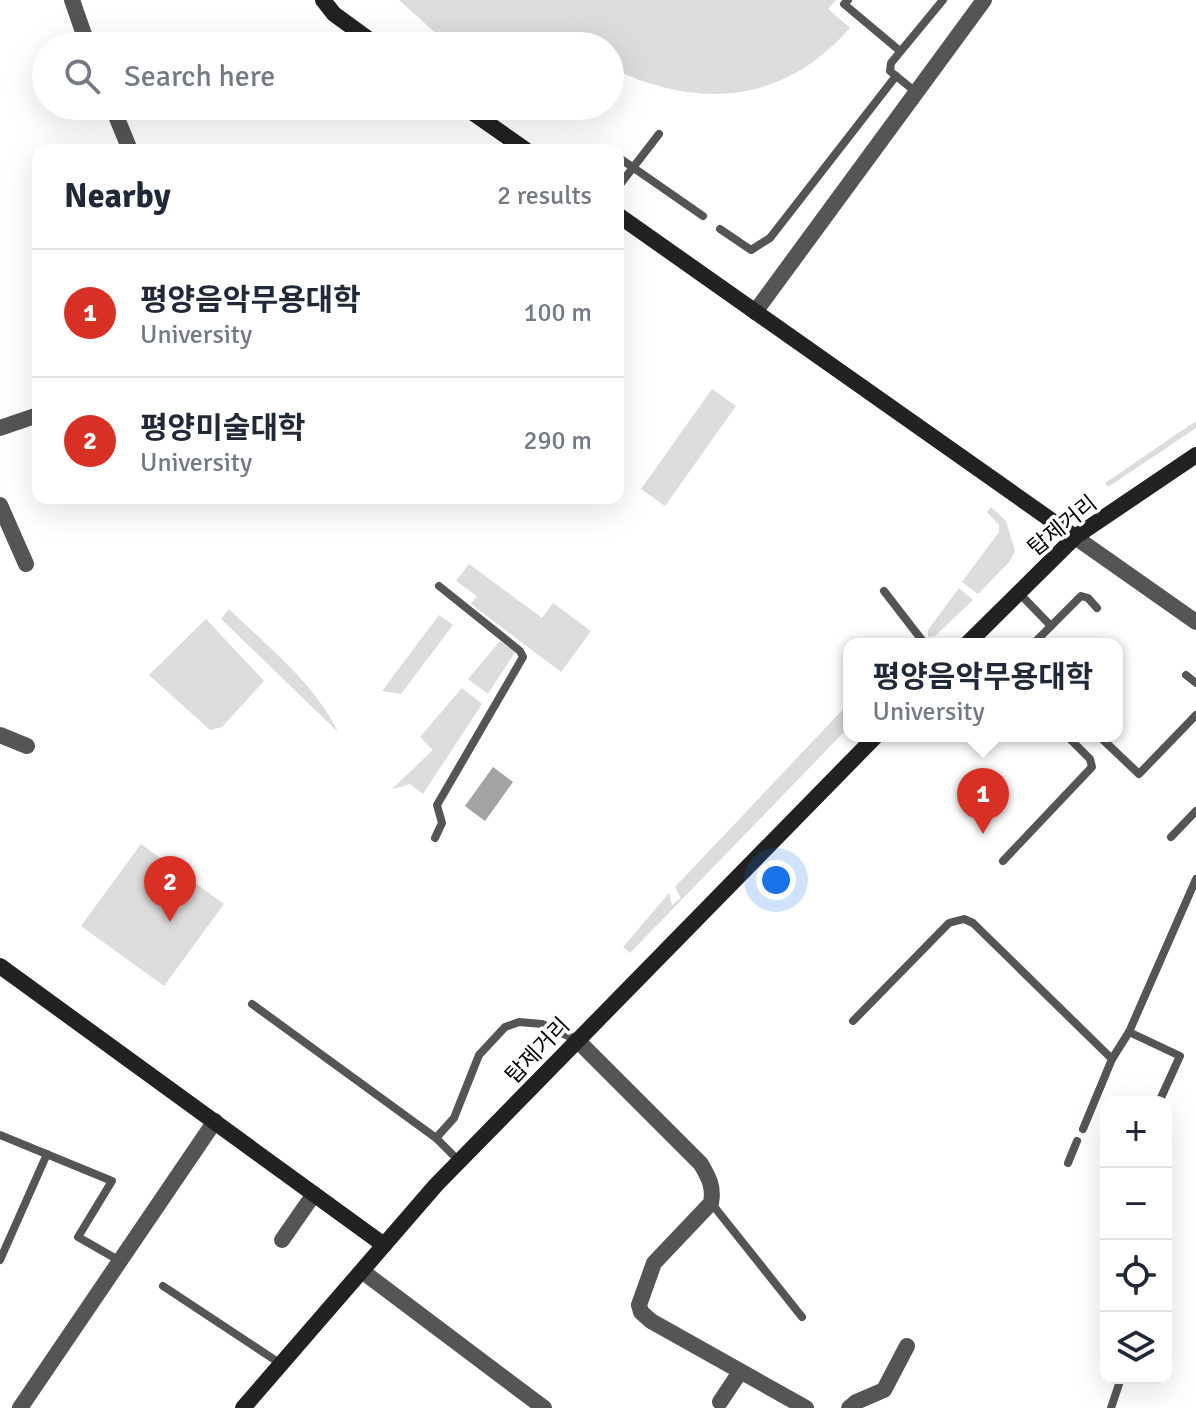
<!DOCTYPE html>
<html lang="en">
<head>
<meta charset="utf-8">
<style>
	:root { --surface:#fff; --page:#f6f6f7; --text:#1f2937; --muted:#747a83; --line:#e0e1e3; --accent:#d93025 }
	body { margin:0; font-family:Signika,"Noto Sans KR",sans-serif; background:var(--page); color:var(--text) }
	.controls { position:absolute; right:24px; bottom:24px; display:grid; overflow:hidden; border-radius:16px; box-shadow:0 8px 32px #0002 }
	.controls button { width:72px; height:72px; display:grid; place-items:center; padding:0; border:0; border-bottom:2px solid var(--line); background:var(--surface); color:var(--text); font:40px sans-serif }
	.you { position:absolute; left:776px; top:880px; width:28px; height:28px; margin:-20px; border:6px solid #fff; border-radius:50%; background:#1a73e8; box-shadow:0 0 0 12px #1a73e833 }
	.badge { display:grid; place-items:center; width:52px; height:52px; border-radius:50%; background:var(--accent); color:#fff; font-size:26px; font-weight:700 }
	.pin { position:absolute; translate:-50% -66px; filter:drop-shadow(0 2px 4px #0008) }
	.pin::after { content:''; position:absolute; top:42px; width:28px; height:24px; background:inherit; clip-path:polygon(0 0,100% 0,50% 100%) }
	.popup { position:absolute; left:843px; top:638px; width:280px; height:104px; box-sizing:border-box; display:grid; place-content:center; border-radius:16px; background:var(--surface); filter:drop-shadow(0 2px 6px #0005); font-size:26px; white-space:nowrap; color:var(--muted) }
	.popup b { font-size:30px; color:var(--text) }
	.popup::after { content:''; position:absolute; left:50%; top:100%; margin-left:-16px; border:16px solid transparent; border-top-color:var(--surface) }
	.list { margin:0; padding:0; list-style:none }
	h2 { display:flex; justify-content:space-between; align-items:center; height:104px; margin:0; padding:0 32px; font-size:34px }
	h2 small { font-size:26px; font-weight:400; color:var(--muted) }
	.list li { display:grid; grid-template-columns:52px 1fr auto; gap:24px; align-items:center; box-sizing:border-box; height:128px; padding:0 32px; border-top:2px solid var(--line) }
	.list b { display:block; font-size:30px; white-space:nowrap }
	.list p { margin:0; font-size:26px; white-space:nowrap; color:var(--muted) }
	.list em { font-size:26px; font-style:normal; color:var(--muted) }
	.icon { flex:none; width:44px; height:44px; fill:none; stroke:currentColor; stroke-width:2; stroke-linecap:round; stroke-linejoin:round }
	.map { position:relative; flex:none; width:1196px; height:1408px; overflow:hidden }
	.search { position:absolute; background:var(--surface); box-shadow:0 8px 32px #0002; left:32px; top:32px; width:592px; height:88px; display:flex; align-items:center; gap:20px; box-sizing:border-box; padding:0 28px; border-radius:44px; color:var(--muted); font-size:30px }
	.panel { position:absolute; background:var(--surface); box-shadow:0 8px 32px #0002; left:32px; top:144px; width:592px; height:360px; border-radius:16px }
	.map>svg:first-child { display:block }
	.green { fill:#dcdcdc }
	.water { fill:#a3a3a3 }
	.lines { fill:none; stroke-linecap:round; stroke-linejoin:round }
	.lane { stroke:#555; stroke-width:8 }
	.street { stroke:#555; stroke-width:16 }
	.secondary { stroke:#222; stroke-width:16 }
	.labels { text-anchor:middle; stroke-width:7; stroke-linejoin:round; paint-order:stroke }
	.street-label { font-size:22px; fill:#000; stroke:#fff }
</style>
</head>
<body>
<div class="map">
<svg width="1196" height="1408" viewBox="0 0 1196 1408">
	<rect width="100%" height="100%" fill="#fff"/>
	<g class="green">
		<path d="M 399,0 L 836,0 L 828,9 L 850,28 C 783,104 699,110 611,68 L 610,46 L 450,46 Z"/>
		<path d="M 712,389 L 736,406 L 665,506 L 641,489 Z"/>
		<path d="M 1196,421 L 1196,428 L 1108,487 L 1105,483 Z"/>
		<path d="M 991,507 L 1006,521 L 1015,551 L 1010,561 L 978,594 L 962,582 L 999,532 L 999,525 L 987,512 Z"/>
		<path d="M 469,564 L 542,618 L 553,603 L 591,631 L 561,672 L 471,604 L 477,596 L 456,581 Z"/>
		<path d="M 959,588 L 973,600 L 935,636 L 928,637 L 928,630 Z"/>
		<path d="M 229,609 C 268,647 314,683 338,732 L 221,619 Z"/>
		<path d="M 439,615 L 453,625 L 401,694 L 382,691 Z"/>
		<path d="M 206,619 L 264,681 L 222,727 L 210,730 L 149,675 Z"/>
		<path d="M 500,641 L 515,652 L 488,694 L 468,679 Z"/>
		<path d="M 462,688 L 482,704 L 423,794 L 410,784 L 392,789 L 433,750 L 420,737 Z"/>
		<path d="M 849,703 L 849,727 L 630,953 L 623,947 L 669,893 L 672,905 L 681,898 L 675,887 Z"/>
		<path d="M 141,844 L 224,904 L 164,986 L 81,926 Z"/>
	</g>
	<path class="water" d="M 493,767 L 513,782 L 485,821 L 465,806 Z"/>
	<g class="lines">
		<g class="lane">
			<path d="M 848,0 L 844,4 L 900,51"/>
			<path d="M 917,93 L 890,71 L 891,63 L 943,0"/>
			<path d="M 618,157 L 703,216"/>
			<path d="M 618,187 L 659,134"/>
			<path d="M 720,229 L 751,250 L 770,238 L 896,76"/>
			<path d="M 884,591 L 925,644"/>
			<path d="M 1019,593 L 1051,626"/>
			<path d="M 1033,644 L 1081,596 L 1088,598 L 1097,608"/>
			<path d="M 1186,675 L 1196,683"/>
			<path d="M 1099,736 L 1139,774 L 1196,715"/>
			<path d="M 1171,837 L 1196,811"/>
			<path d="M 435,838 L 442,823 L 437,805 L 523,657 L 520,651 L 439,586"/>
			<path d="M 1003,861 L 1092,767 L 1090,759 L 1067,736"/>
			<path d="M 252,1004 L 436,1138 L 459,1161"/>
			<path d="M 853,1021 L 949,923 L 964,919 L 973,923 L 1112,1059"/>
			<path d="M 1129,1032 L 1180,1056 L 1159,1102"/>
			<path d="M 1083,1129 L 1112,1059 L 1129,1032 L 1196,879"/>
			<path d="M 0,1135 L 112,1181 L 78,1237 L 120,1261"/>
			<path d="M 436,1138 L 454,1118 L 479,1055 L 505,1027 L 519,1022 L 542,1024 L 577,1040"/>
			<path d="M 1068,1163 L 1077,1141"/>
			<path d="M 712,1204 L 802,1317"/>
			<path d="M 0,1260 L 47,1154"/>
			<path d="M 163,1286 L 281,1364"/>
			<path d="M 1111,1408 L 1121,1378"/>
		</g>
		<g class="street">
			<path d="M 72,0 L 88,46"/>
			<path d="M 112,106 L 130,150"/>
			<path d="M 755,312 L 984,0"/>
			<path d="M 0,428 L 38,415"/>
			<path d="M 0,505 L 26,564"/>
			<path d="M 1075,537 L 1196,622"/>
			<path d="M 0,735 L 27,746"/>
			<path d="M 577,1040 L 701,1164 C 709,1178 714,1187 711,1203 L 654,1263 L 639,1305 L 641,1312 L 651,1321 L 806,1408"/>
			<path d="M 282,1240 L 314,1194"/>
			<path d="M 362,1271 L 544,1408"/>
			<path d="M 720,1402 L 740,1372"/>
			<path d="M 20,1408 L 215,1121"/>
			<path d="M 849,1408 L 856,1402 L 884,1390 L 907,1346"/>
		</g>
		<g class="secondary">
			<path d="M 323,0 L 334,14 L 378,46"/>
			<path d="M 463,106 L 526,150"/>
			<path d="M 618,215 L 1075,537"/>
			<path d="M 967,644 L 1075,537 L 1196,455"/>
			<path d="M 0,966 L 384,1245"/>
			<path d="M 243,1408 L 436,1185 L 876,736"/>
		</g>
	</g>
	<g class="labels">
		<g class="street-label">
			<text transform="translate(1062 525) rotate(-39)" y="8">탑제거리</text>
			<text transform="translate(537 1050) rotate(-46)" y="8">탑제거리</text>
		</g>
	</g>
</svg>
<div class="controls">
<button>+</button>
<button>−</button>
<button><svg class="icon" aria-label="locate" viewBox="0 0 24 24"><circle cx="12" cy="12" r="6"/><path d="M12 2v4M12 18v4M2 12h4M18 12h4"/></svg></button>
<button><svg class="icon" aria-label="layers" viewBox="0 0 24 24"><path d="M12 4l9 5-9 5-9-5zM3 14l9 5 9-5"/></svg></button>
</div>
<div class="you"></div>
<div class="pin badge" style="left:983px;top:834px">1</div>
<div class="popup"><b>평양음악무용대학</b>University</div>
<div class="pin badge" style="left:170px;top:922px">2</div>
<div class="search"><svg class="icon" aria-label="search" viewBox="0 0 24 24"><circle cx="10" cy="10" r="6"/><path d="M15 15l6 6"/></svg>Search here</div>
<section class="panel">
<h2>Nearby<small>2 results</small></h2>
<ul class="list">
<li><span class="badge">1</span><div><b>평양음악무용대학</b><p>University</p></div><em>100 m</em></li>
<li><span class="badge">2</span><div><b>평양미술대학</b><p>University</p></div><em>290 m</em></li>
</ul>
</section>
</div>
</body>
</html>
